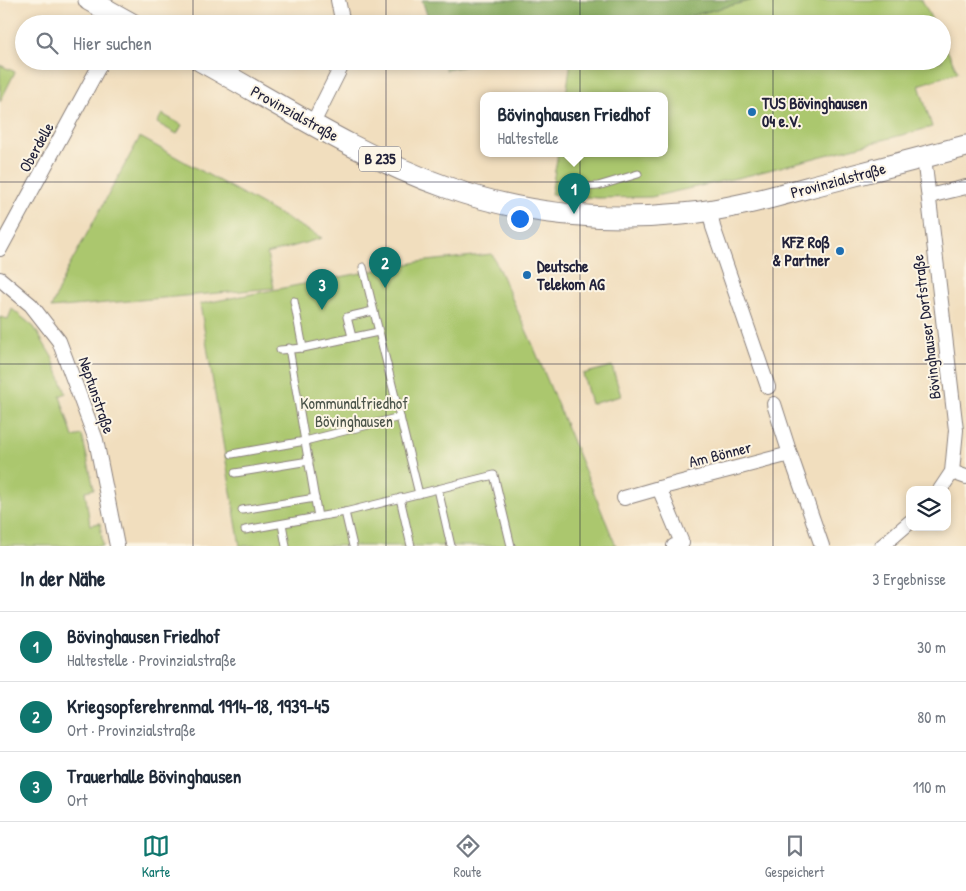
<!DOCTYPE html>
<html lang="de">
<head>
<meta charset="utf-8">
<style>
	:root { --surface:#fff; --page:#f6f6f7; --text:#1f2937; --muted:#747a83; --line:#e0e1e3; --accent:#0f766e }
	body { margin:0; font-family:"Patrick Hand",sans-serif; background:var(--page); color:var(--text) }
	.controls { position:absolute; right:15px; bottom:15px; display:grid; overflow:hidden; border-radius:10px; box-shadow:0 2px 8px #0003 }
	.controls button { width:45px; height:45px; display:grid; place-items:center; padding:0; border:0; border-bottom:1px solid var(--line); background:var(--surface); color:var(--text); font:25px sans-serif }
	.you { position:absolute; left:519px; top:218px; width:18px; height:18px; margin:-12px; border:4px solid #fff; border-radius:50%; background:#1a73e8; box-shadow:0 0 0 8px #1a73e833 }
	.badge { display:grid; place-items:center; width:32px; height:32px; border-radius:50%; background:var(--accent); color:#fff; font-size:16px; font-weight:700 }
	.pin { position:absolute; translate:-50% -41px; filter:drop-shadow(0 1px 2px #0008) }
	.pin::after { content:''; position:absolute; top:26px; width:18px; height:15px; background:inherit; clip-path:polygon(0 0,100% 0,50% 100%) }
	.popup { position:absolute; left:480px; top:92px; width:188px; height:65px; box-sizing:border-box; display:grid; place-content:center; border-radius:10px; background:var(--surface); filter:drop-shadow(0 1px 4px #0005); font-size:16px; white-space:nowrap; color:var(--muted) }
	.popup b { font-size:19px; color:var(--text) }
	.popup::after { content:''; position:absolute; left:50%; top:100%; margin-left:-10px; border:10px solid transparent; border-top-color:var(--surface) }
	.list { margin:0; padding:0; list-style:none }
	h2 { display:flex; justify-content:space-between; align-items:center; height:65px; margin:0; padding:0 20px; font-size:21px }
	h2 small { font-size:16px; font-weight:400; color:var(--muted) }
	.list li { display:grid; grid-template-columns:32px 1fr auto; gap:15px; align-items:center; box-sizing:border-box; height:70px; padding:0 20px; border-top:1px solid var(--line) }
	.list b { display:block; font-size:19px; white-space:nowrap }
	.list p { margin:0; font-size:16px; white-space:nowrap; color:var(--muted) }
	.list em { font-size:16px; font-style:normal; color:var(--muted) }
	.icon { flex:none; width:28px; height:28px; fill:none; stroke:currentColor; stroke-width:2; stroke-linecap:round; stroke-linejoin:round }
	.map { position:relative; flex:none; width:966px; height:546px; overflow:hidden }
	.search { position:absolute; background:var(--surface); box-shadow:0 2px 8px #0003; left:15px; right:15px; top:15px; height:55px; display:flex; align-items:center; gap:12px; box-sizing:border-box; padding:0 18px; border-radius:28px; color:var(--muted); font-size:19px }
	.sheet { height:275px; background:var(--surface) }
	nav { display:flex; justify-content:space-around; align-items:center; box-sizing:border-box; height:70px; border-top:1px solid var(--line); background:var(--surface); font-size:14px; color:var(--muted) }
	nav a { display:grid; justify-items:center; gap:2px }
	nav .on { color:var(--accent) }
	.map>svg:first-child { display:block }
	.green { fill:#abc76e; stroke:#667454 }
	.forest { fill:#88ac61; stroke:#55674e }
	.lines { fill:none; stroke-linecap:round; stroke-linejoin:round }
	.service-casing { stroke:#8a807c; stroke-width:9 }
	.minor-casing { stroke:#8a807c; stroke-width:16 }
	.primary-casing { stroke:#8a807c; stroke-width:23 }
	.service { stroke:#fff; stroke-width:7 }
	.minor { stroke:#fff; stroke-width:14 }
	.primary { stroke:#fff; stroke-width:21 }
	.grid { fill:none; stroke:#22223b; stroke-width:1; stroke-opacity:0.55 }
	.poi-dot { fill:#1f6fb2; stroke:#fcf5e5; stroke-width:2 }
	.labels { text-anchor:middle; stroke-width:4; stroke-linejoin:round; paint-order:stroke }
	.shield { fill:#fcf5e5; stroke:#63616e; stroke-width:1 }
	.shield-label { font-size:15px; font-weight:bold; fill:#22223b }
	.poi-label { font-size:16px; font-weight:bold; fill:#22223b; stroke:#fcf5e5; text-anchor:start }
	.street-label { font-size:16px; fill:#22223b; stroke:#fcf5e5 }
	.park-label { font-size:16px; fill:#4b544a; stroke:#fcf5e5 }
</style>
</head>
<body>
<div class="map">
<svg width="966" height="546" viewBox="0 0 966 546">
	<rect width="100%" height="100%" fill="#fcf5e5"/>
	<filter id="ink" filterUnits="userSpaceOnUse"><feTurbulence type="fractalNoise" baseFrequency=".02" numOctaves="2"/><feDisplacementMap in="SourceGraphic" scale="10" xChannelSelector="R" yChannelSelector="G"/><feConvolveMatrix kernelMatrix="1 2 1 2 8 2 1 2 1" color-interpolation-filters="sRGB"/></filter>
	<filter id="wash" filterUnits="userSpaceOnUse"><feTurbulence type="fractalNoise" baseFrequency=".0096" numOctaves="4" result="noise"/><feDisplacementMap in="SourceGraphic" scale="20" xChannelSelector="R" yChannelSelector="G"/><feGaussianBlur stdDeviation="1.12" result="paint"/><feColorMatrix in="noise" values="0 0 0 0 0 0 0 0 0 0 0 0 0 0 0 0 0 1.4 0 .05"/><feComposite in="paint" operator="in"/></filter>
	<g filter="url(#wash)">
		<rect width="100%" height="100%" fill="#f1debe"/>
		<g class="green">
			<path d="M 753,0 L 922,0 L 934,24 L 658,24 Z"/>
			<path d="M 942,40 L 958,72 L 919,85 L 932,127 L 750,175 L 651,197 L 598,198 L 551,194 L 558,153 L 664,153 L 664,95 L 566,95 L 571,61 L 942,61 Z"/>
			<path d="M 0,65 L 15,72 L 0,102 Z"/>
			<path d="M 162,114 L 182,125 L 177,134 L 157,123 Z"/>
			<path d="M 140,137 L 322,238 L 267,254 L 274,288 L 51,308 L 66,272 Z"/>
			<path d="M 492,254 L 532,343 L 616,546 L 240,546 L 200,304 L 418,262 Z"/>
			<path d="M 12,309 L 34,327 L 52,357 L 66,393 L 60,396 L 73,437 L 82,435 L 94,489 L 85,491 L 90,525 L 100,523 L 103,546 L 0,546 L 0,317 L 8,319 Z"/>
			<path d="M 612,366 L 621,396 L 591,404 L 583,374 Z"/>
		</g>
		<g class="forest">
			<path d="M 422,0 L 753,0 L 658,24 L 430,24 Z"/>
			<path d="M 443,61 L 490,61 L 446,70 Z"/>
		</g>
	</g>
	<g filter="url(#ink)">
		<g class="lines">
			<g class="service-casing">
				<g id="service">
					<path d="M 579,212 L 582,187 L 598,186 L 638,174"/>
					<path d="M 363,267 L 419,494"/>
					<path d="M 294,301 L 303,348"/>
					<path d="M 352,337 L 347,317 L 373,311"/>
					<path d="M 289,348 L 318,517"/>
					<path d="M 280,350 L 303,348 L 378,332"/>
					<path d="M 232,454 L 305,441 L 400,417"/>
					<path d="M 235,473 L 309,461"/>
					<path d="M 438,489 L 451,546"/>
					<path d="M 400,498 L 411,546"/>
					<path d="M 242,510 L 315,498"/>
					<path d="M 345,512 L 353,546"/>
					<path d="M 282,524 L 286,546"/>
					<path d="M 245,530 L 345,512 L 494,475 L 511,546"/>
				</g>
			</g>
			<g class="minor-casing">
				<g id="minor">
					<path d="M 338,0 L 343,24"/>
					<path d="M 313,123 L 344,61"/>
					<path d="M 924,157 L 956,430 L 952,472 L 940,490"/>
					<path d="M 929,196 L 966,187"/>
					<path d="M 710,210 L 713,227 L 768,387"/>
					<path d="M 0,249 L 102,61"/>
					<path d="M 0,279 L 31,305 L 59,341 L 96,440 L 117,546"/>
					<path d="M 774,404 L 790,454"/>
					<path d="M 952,472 L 966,477"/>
					<path d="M 624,498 L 659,488"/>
					<path d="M 674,546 L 682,543 L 659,488 L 790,454 L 822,546"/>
					<path d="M 882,546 L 910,522"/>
				</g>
			</g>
			<g class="primary-casing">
				<g id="primary">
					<path d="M 89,0 L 132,24"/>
					<path d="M 201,61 C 281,105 360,157 446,187 C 521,214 603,222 682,214 C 728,210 773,197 817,185 C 867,172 916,159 966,146"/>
				</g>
			</g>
			<use href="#service" class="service"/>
			<use href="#minor" class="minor"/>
			<use href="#primary" class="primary"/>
		</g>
	</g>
	<path class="grid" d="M 193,0 L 193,24M 386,0 L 386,24M 580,0 L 580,24M 773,0 L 773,24M 193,61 L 193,546M 386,61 L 386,546M 580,61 L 580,546M 773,61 L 773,546M 0,182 L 966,182M 0,364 L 966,364"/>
	<g class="poi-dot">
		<circle cx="752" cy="112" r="5"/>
		<circle cx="840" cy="251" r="5"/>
		<circle cx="527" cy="275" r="5"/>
	</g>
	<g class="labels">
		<rect class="shield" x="359" y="146.5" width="42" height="25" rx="4"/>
		<g class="shield-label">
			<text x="380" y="164">B 235</text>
		</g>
		<g class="poi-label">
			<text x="762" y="109">TUS Bövinghausen<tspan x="762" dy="18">04 e.V.</tspan></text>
			<text x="830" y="248" text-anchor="end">KFZ Roß<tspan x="830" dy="18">&amp; Partner</tspan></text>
			<text x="537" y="272">Deutsche<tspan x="537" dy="18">Telekom AG</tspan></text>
		</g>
		<g class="street-label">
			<text transform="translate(295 113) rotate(29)" y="6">Provinzialstraße</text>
			<text transform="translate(36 147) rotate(-61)" y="6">Oberdelle</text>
			<text transform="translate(838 180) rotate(-15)" y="6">Provinzialstraße</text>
			<text transform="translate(926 327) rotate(-97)" y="6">Bövinghauser Dorfstraße</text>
			<text transform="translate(97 395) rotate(71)" y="6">Neptunstraße</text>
			<text transform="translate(720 454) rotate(-14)" y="6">Am Bönner</text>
		</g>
		<g class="park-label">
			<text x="354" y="409">Kommunalfriedhof<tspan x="354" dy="18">Bövinghausen</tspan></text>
		</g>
	</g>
</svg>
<div class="controls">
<button><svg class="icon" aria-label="layers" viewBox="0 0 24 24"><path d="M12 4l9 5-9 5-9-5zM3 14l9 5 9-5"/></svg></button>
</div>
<div class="you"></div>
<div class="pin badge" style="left:574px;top:214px">1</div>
<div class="popup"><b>Bövinghausen Friedhof</b>Haltestelle</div>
<div class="pin badge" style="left:385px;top:288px">2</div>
<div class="pin badge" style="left:322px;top:310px">3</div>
<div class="search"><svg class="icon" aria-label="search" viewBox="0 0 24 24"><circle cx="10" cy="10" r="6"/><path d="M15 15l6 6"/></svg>Hier suchen</div>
</div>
<section class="sheet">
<h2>In der Nähe<small>3 Ergebnisse</small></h2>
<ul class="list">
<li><span class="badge">1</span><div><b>Bövinghausen Friedhof</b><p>Haltestelle · Provinzialstraße</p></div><em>30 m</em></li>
<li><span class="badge">2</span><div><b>Kriegsopferehrenmal 1914-18, 1939-45</b><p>Ort · Provinzialstraße</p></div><em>80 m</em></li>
<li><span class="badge">3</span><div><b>Trauerhalle Bövinghausen</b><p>Ort</p></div><em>110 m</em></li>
</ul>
</section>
<nav>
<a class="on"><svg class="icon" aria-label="map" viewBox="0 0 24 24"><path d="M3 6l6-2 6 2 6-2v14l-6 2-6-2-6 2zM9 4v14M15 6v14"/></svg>Karte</a>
<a><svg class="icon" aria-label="directions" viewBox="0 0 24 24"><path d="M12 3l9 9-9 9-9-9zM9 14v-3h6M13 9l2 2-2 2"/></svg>Route</a>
<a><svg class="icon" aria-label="saved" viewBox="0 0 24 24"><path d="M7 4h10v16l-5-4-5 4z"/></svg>Gespeichert</a>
</nav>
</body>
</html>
